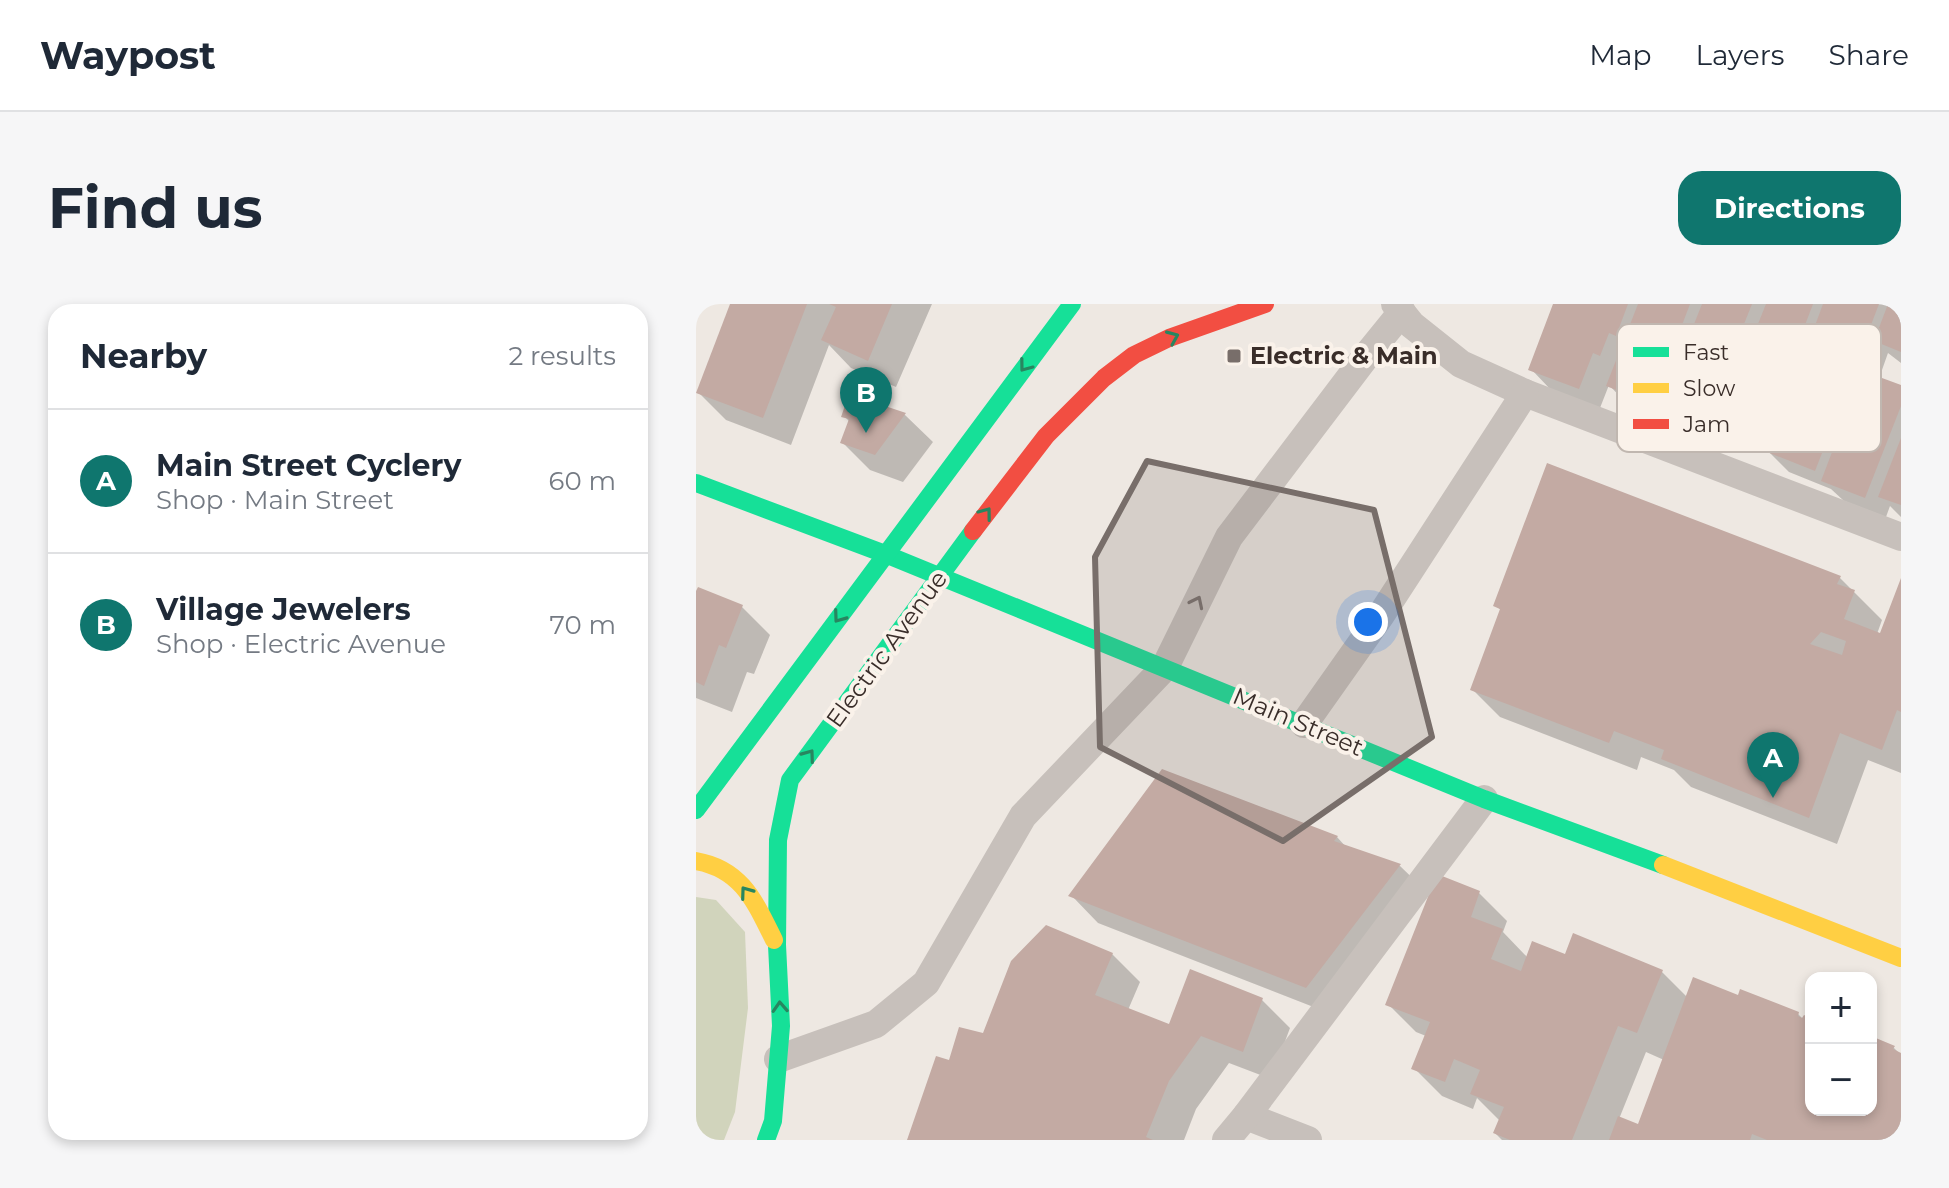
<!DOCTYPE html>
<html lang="en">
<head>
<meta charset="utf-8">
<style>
	:root { --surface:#fff; --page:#f6f6f7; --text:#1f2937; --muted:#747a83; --line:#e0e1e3; --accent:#0f766e }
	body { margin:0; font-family:Montserrat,sans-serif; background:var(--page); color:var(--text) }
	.controls { position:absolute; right:24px; bottom:24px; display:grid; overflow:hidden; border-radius:16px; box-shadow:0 4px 12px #0003 }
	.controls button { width:72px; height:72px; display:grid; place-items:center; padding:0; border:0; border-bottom:2px solid var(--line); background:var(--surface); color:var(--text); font:40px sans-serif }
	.you { position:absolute; left:672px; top:318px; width:28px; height:28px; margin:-20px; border:6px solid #fff; border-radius:50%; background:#1a73e8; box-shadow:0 0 0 12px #1a73e833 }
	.badge { display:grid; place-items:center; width:52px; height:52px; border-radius:50%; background:var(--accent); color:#fff; font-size:26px; font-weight:700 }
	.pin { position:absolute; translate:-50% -66px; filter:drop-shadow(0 2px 4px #0008) }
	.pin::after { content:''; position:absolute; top:42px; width:28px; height:24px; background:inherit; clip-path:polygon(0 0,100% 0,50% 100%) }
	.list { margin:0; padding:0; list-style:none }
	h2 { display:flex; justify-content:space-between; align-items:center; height:104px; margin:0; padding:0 32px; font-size:34px }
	h2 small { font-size:26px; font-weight:400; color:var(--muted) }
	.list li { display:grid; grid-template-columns:52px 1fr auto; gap:24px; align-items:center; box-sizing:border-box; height:144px; padding:0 32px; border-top:2px solid var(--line) }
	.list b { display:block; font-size:30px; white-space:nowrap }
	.list p { margin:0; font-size:26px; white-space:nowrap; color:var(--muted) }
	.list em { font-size:26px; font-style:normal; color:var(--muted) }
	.map { position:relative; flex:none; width:1205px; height:836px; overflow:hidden; border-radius:24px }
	header { display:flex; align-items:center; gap:48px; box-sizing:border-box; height:112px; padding:0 40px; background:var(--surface); border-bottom:2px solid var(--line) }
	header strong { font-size:38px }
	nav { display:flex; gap:44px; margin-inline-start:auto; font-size:28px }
	.intro { display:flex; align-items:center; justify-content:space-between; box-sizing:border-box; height:192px; padding:0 48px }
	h1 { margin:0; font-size:56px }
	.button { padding:20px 36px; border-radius:24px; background:var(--accent); color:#fff; font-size:28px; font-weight:700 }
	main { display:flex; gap:48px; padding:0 48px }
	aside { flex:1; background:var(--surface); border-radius:24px; box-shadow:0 4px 12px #0003 }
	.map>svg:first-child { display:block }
	.green { fill:#d1d4bc }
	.shadow { fill:#0003; fill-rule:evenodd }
	.building { fill:#c3aaa3; fill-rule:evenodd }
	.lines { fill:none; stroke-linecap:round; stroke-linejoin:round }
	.lane { stroke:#c7c0bb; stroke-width:28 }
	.fast { stroke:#16e098; stroke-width:18 }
	.slow { stroke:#ffcf43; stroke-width:18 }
	.jam { stroke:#f24e42; stroke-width:18 }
	.oneway { stroke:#288660 }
	.oneway2 { stroke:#796f6b }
	.marked { fill:#786e6a; fill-opacity:0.2; stroke:#786e6a; stroke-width:6; stroke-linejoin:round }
	.poi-dot { fill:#786e6a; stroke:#faf2ea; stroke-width:3 }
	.labels { text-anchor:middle; stroke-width:8; stroke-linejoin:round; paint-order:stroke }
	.poi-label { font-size:24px; font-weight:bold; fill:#392d29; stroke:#faf2ea; text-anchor:start }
	.street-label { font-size:24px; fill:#392d29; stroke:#faf2ea }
	.key { fill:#faf2ea; stroke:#c0b7b0; stroke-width:2 }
	.key-label { font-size:22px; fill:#392d29 }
</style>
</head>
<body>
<header>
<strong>Waypost</strong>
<nav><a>Map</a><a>Layers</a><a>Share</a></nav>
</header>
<div class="intro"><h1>Find us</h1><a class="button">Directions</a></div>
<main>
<aside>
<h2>Nearby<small>2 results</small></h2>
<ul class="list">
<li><span class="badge">A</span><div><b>Main Street Cyclery</b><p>Shop · Main Street</p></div><em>60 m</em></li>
<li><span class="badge">B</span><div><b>Village Jewelers</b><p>Shop · Electric Avenue</p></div><em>70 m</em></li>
</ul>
</aside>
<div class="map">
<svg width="1205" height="836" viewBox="0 0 1205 836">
	<rect width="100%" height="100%" fill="#eee8e2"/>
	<path class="green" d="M 0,593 L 20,596 L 49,628 L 52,704 L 39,808 L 28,836 L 0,836 Z"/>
	<g class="shadow">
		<path d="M 36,0 L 236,0 L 200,83 L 155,64 L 133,41 L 95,141 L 30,116 L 2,88 Z"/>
		<path d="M 860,0 L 1205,0 L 1205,59 L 1192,49 L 1186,66 L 1139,47 L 1130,38 L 1126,50 L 1159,63 L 1167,72 L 1205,83 L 1205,213 L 1194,202 L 1190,213 L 1148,197 L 1135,185 L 1093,168 L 1073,148 L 1087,111 L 1061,100 L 1049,88 L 1039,114 L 998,98 L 988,88 L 976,119 L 933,102 L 913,81 L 904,104 L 855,86 L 835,65 Z"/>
		<path d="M 154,92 L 209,111 L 237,138 L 207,178 L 174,166 L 146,138 L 154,118 L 148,112 Z"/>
		<path d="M 1144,274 L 1186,316 L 1181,330 L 1185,331 L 1205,279 L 1205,469 L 1172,456 L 1141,540 L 995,483 L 978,466 L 945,453 L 941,466 L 804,413 L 776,385 L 806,307 L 799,301 Z"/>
		<path d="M 0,293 L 46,303 L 74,331 L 58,370 L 51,368 L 36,408 L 0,394 Z"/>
		<path d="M 466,468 L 641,533 L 651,544 L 704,562 L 732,589 L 638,711 L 402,619 L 375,591 Z"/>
		<path d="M 783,589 L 811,617 L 807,628 L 832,654 L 870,652 L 965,667 L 992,694 L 1043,693 L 1102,710 L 1108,716 L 1115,716 L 1115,806 L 1175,806 L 1175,734 L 1197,743 L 1205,751 L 1205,836 L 806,836 L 799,829 L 804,817 L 781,794 L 777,805 L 746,792 L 718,764 L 730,732 L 720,728 L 692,700 ZM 950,748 L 968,756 L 943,823 L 923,815 Z"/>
		<path d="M 416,650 L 444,678 L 432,706 L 474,722 L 566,696 L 594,724 L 575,775 L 533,759 L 500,805 L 488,836 L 213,836 L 254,758 L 288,732 Z"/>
	</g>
	<g class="building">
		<path d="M 34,0 L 111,0 L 67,114 L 0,89 Z"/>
		<path d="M 133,0 L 196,0 L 172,57 L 125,36 L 140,3 Z"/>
		<path d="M 857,0 L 932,0 L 920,32 L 913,29 L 904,52 L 897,49 L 883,85 L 832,66 Z"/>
		<path d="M 942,0 L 994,0 L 956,100 L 910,82 Z"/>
		<path d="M 1006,0 L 1056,0 L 1018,95 L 975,78 Z"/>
		<path d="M 1070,0 L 1117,0 L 1080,97 L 1038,80 Z"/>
		<path d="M 1127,0 L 1183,0 L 1165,47 L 1117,27 Z"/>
		<path d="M 1192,0 L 1205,0 L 1205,48 L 1178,37 Z"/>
		<path d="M 1112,43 L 1160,62 L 1119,167 L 1071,148 Z"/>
		<path d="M 1167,67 L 1205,81 L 1205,102 L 1169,194 L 1125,177 Z"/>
		<path d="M 153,90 L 210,109 L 179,151 L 144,139 L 153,115 L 145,113 Z"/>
		<path d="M 1205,134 L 1205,201 L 1182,193 Z"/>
		<path d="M 851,159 L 1145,272 L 1141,280 L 1159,286 L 1148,315 L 1184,329 L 1205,274 L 1205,408 L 1201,406 L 1186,446 L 1144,429 L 1113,514 L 965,455 L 968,446 L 918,427 L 913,439 L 774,386 L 804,305 L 797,302 ZM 1125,328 L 1150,337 L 1146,351 L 1114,340 Z"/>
		<path d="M 2,283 L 47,301 L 30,344 L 23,341 L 8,382 L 0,378 L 0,287 Z"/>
		<path d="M 466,465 L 642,532 L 638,537 L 705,560 L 610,684 L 372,592 Z"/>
		<path d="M 741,570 L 784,587 L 775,613 L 807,625 L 795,655 L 825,667 L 836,637 L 869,650 L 877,629 L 967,666 L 941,729 L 922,722 L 876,836 L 814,836 L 797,829 L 808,803 L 774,790 L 784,766 L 758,755 L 749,778 L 715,765 L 734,718 L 689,701 Z"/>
		<path d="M 350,621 L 417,649 L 399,691 L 473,720 L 494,665 L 567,694 L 547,748 L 505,732 L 473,777 L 450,833 L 457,836 L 211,836 L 240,752 L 253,756 L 263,723 L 287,729 L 315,657 Z"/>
		<path d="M 997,673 L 1042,691 L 1044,685 L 1103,708 L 1102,712 L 1106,714 L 1108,711 L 1115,714 L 1115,806 L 1175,806 L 1175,732 L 1199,742 L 1197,745 L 1205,749 L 1205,836 L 1071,836 L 1056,830 L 1054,836 L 913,836 L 922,812 L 942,820 Z"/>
	</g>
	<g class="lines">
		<g class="lane">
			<path d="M 699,0 L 716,21 L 765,60 L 829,89 L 1205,233"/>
			<path d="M 608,420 L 685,311 L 829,89"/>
			<path d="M 82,755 L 180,720 L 230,679 L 327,512 L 469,363 L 533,233 L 671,51 L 706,8"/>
			<path d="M 550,812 L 612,836"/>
			<path d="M 530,836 L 550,812 L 788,495"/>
		</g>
		<g class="fast">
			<path d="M 0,179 L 189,250 L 788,495 L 967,561"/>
			<path d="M 0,506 L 376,0"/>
			<path d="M 70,836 L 77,817 L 85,722 L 81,641 L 82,536 L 94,476 L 277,227"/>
		</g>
		<g class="slow">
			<path d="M 0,557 C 46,565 59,598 78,636"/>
			<path d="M 967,561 L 1205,654"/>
		</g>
		<path class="jam" d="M 277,227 L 350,132 L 408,74 L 438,51 L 473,34 L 569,0"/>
	</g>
	<defs><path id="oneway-chevron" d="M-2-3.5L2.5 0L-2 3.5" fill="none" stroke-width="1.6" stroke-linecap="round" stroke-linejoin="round" transform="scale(2)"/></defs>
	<g class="oneway">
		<use href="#oneway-chevron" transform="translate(477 33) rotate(-23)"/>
		<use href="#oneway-chevron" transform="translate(329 62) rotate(127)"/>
		<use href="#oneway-chevron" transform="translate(290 209) rotate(-53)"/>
		<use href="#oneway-chevron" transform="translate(143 313) rotate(126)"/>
		<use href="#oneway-chevron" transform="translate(113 451) rotate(-54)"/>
		<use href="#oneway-chevron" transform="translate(50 588) rotate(-126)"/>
		<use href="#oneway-chevron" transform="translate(84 703) rotate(-93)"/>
	</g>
	<use class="oneway2" href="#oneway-chevron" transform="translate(501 298) rotate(-64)"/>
	<path class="marked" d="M 451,157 L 678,206 L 736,433 L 587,537 L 404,443 L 399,253 Z"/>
	<rect class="poi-dot" x="530" y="44" width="16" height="16" rx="4"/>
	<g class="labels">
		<g class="poi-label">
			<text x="554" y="60">Electric &amp; Main</text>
		</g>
		<g class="street-label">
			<text transform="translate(191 345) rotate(-54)" y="8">Electric Avenue</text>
			<text transform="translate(602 418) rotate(23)" y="8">Main Street</text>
		</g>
	</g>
	<rect x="921" y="20" width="264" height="128" rx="12" class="key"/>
	<rect x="937" y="43" width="36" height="10" fill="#16e098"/>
	<rect x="937" y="79" width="36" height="10" fill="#ffcf43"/>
	<rect x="937" y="115" width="36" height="10" fill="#f24e42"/>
	<g class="key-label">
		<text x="987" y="56">Fast</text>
		<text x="987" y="92">Slow</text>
		<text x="987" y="128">Jam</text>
	</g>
</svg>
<div class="controls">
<button>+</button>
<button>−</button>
</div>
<div class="you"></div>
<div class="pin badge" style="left:1077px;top:494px">A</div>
<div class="pin badge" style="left:170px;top:129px">B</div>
</div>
</main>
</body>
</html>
